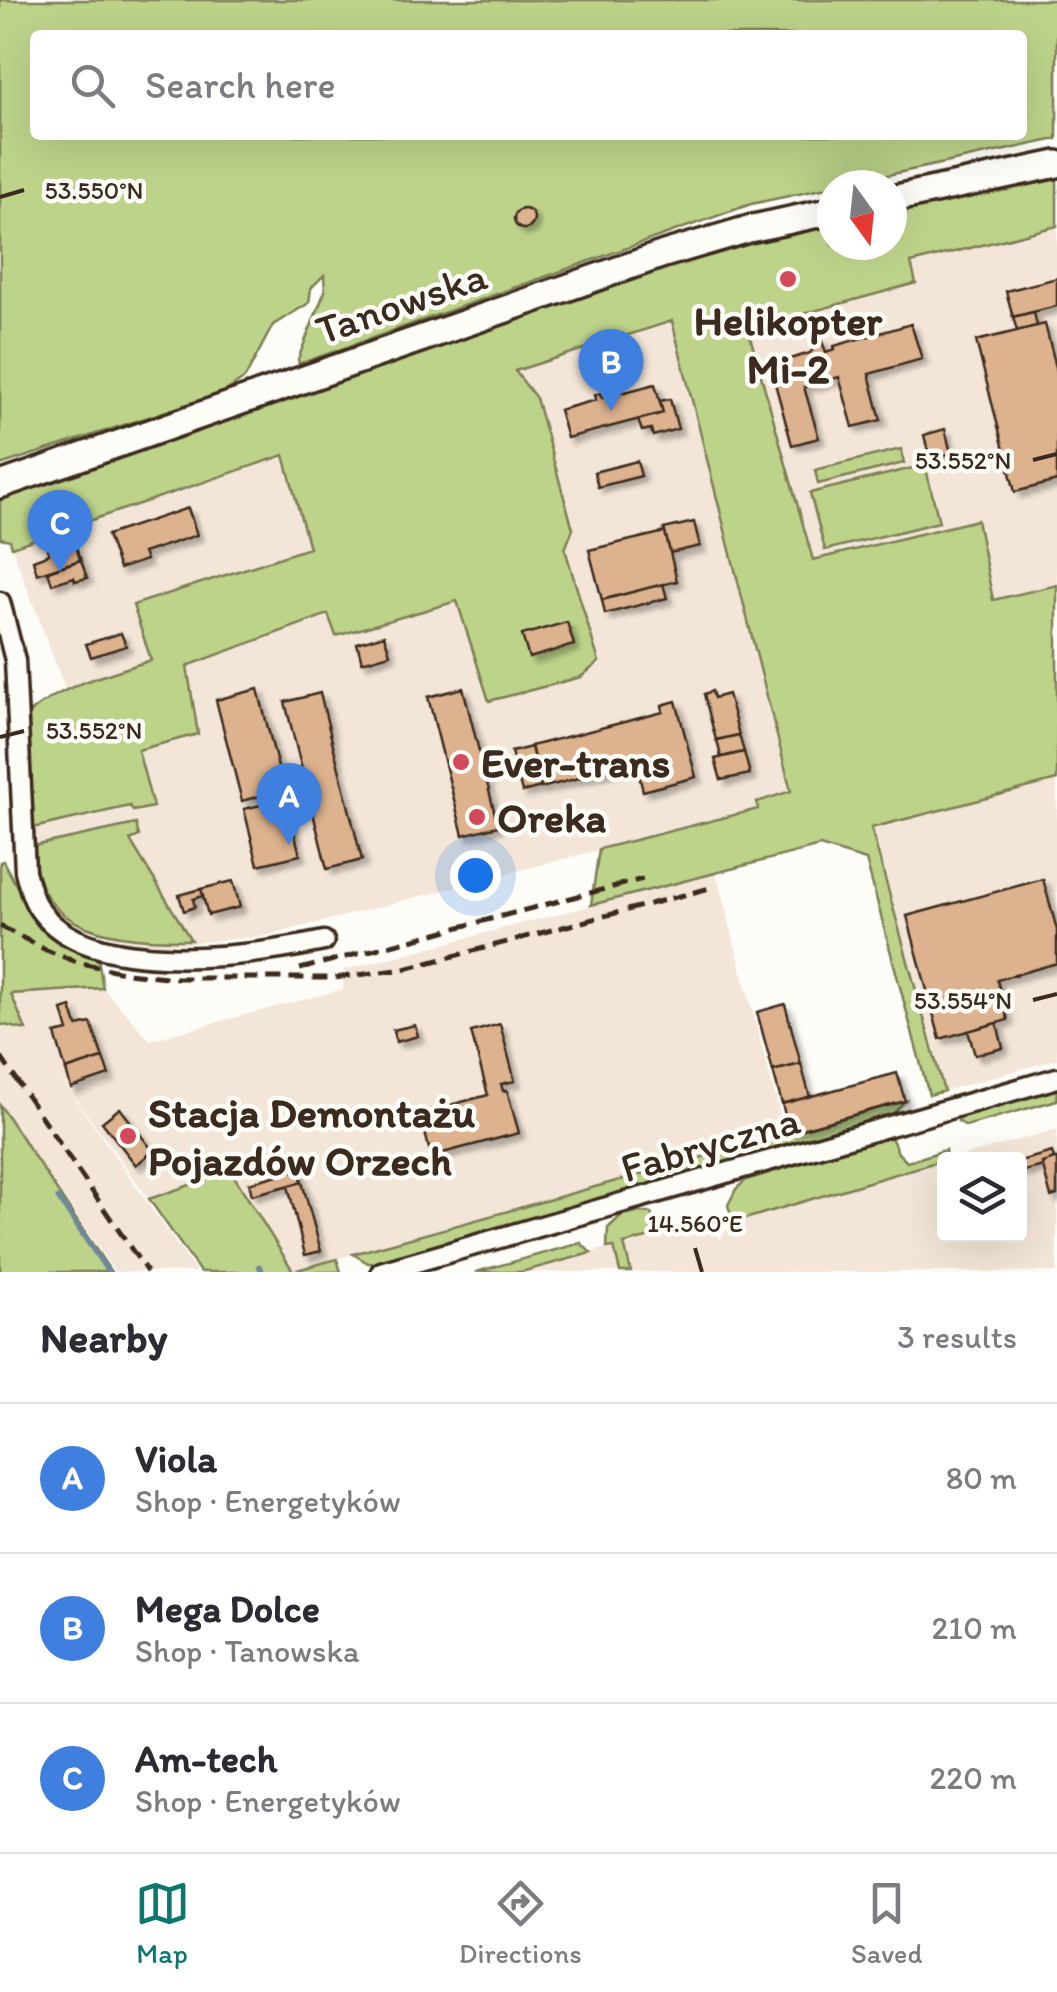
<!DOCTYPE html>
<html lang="en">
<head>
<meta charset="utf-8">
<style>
	:root { --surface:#fff; --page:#f2f2f3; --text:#2b2b33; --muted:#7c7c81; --line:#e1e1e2; --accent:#0f766e }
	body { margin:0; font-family:Itim,sans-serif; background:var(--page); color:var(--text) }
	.controls { position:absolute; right:30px; bottom:30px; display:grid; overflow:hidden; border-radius:10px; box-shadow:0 10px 40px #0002 }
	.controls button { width:90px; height:90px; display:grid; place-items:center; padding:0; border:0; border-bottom:2px solid var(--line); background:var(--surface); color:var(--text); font:50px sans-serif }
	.compass { position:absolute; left:817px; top:170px; width:90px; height:90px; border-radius:50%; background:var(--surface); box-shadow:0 10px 40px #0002; rotate:165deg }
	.you { position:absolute; left:475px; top:875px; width:35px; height:35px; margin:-25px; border:8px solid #fff; border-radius:50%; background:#1a73e8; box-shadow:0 0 0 15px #1a73e833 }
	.badge { display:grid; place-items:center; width:65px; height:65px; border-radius:50%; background:var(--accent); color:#fff; font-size:32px; font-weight:700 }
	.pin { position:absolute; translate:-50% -82px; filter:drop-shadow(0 2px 5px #0008) }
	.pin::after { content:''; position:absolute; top:52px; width:35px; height:30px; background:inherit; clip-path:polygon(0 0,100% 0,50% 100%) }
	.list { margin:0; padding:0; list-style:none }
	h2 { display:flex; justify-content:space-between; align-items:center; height:130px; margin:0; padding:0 40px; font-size:42px }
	h2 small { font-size:32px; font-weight:400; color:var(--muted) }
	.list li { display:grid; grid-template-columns:65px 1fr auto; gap:30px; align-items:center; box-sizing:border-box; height:150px; padding:0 40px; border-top:2px solid var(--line) }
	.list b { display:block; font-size:38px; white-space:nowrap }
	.list p { margin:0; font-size:32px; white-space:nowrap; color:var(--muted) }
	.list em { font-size:32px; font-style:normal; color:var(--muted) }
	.icon { flex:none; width:55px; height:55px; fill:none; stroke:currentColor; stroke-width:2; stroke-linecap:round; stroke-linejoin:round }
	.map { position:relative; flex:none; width:1057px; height:1272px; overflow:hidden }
	.search { position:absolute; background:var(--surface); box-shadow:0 10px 40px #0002; left:30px; right:30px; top:30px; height:110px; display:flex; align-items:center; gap:25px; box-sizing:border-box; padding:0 35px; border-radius:10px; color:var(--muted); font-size:38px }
	.sheet { height:580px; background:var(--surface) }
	nav { display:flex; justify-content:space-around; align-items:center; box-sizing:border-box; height:140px; border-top:2px solid var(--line); background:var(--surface); font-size:28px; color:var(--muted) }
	nav a { display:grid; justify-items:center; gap:5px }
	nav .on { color:var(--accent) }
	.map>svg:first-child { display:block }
	.built { fill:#f3e6d8 }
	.green { fill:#bdd38a; stroke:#7c7e54; stroke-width:2.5; fill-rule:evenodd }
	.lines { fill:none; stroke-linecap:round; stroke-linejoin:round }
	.stream { stroke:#6d899a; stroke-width:5 }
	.building { fill:#ddb28e; stroke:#3b2a1e; stroke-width:2.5; filter:url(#shadow) }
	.street-casing { stroke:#3b2a1e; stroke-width:25 }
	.secondary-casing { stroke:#3b2a1e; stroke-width:32 }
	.street { stroke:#fdfcf7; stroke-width:18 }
	.secondary { stroke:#fdfcf7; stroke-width:25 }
	.rail { stroke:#3b2a1e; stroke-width:5; stroke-dasharray:15 8; stroke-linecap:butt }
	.ticks { fill:none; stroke:#3b2a1e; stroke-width:4 }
	.poi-dot { fill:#d1495b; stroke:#fdfcf7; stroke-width:4 }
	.labels { text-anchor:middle; stroke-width:9; stroke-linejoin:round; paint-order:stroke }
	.street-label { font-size:42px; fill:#3b2a1e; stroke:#fdfcf7 }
	.poi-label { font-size:42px; font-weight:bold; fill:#3b2a1e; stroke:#fdfcf7; text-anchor:start }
	.ticks-label { font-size:25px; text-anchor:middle; fill:#3b2a1e; stroke:#fdfcf7; stroke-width:9; stroke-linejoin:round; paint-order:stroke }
</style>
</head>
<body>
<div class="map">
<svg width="1057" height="1272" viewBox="0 0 1057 1272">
	<defs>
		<filter id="shadow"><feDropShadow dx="5.5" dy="5.5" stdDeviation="2.5" flood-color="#0004"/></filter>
	</defs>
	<rect width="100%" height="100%" fill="#fdfcf7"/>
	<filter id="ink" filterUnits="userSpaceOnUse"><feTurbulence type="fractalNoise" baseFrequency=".01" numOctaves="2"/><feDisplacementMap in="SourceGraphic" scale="20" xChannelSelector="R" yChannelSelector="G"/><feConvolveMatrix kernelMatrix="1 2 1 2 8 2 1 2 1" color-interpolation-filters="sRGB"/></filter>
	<g filter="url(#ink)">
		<g class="built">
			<path d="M 1057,226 L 1057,585 L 993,600 L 976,521 L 813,560 L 740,304 Z"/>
			<path d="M 672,321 L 791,792 L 758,802 L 758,809 L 266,936 L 148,947 L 63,924 L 38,897 L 29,869 L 28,714 L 66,692 L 12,547 L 284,455 L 514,371 Z"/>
			<path d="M 1057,780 L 1057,1059 L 944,1091 L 871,827 Z"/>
			<path d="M 716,873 L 785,1133 L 293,1271 L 231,1171 L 149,1199 L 54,1069 L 196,1272 L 115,1272 L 0,1105 L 0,972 L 10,994 L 103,988 L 150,1040 L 343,989 L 344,970 Z"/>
			<path d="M 1057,1129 L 1057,1272 L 631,1272 L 624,1244 L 712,1219 L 720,1240 L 725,1231 L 738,1221 L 944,1161 L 944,1234 L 1020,1234 L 1020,1160 L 951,1159 Z"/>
			<path d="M 614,1246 L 620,1272 L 521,1272 Z"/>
		</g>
		<g class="green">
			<path d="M 0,0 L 1057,0 L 1057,139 L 751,204 L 299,364 L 298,359 L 325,291 L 324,275 L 311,288 L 309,303 L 273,325 L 245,378 L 223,393 L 0,465 ZM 35,35 L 1022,35 L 1022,135 L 35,135 Z"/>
			<path d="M 1057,171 L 1057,226 L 911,263 L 916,283 L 748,329 L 813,560 L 977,520 L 993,600 L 1057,585 L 1057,780 L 871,828 L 944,1091 L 929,1095 L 866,860 L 820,846 L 591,905 L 599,849 L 758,809 L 757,802 L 791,791 L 672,321 L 515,371 L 536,398 L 573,529 L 565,549 L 599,662 L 581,677 L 489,701 L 457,601 L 336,636 L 328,614 L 187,666 L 198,734 L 138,750 L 153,807 L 133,811 L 130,806 L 33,828 L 28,714 C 61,685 108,675 151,660 L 133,605 L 309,548 L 284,455 L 12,547 L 10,540 L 0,538 L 0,492 L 662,265 L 832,220 L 832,245 L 892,245 L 892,207 Z"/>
			<path d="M 901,449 L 904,463 L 818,484 L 815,470 Z"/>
			<path d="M 925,465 L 939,522 L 825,550 L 810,493 Z"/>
			<path d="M 136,824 L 139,836 L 130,840 L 191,940 C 119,940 35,936 33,846 Z"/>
			<path d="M 3,861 L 40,929 L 98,958 L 103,988 L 11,994 L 26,1030 L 0,1024 L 0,862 Z"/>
			<path d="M 1057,1088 L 1057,1100 L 966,1126 L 958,1121 L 962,1115 Z"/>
			<path d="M 905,1101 L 886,1121 L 387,1264 L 368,1263 L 353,1254 Z"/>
			<path d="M 0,1105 L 111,1272 L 0,1272 Z"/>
			<path d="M 891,1137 L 898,1153 L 907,1162 L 945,1150 L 946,1159 L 738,1221 L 731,1215 L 728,1205 L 736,1189 L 746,1180 Z"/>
			<path d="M 231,1171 L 293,1271 L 337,1259 L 341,1272 L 200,1272 L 149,1199 Z"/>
			<path d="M 639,1212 L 651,1213 L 658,1235 L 624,1244 L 631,1272 L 620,1272 L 614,1247 L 607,1248 L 608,1228 L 622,1215 Z"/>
			<path d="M 581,1243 L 591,1253 L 521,1272 L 476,1272 Z"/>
		</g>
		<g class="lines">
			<g class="stream">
				<path d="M 58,1198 L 108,1272"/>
				<path d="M 259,1266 L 263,1272"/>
			</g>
		</g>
		<g class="building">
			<circle cx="524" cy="219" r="10"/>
			<path d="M 1057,278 L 1057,306 L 1013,317 L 1006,291 Z"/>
			<path d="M 1034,312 L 1037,326 L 1017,331 L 1013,317 Z"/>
			<path d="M 911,324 L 922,359 L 869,374 L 881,420 L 853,427 L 839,377 L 804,387 L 819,438 L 792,445 L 770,365 L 810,353 L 821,339 L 826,352 L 835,349 L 834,346 Z"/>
			<path d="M 1045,324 L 1057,371 L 1057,481 L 1015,492 L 976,341 Z"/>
			<path d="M 655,384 L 663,413 L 567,438 L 559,410 L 596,400 L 595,395 L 600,393 L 602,398 Z"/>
			<path d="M 670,399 L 678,429 L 653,436 L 651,429 L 642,431 L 638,420 L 663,413 L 660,401 Z"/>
			<path d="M 945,429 L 951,453 L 930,459 L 924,435 Z"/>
			<path d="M 637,461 L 641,476 L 598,487 L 594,472 Z"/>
			<path d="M 188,508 L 197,535 L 143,553 L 146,560 L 119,569 L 107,535 Z"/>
			<path d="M 694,522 L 700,546 L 670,553 L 664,529 Z"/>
			<path d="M 665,532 L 677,581 L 602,600 L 589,550 Z"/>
			<path d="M 57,544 L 60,551 L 76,546 L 80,560 L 37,574 L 33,560 L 49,554 L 47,548 Z"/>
			<path d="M 80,557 L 87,578 L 75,581 L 74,577 L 52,584 L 48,571 L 81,560 Z"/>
			<path d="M 663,584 L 667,598 L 605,614 L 602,600 Z"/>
			<path d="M 567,622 L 574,645 L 529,658 L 522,635 Z"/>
			<path d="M 121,633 L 126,646 L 91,657 L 86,644 Z"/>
			<path d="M 384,635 L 390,654 L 362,662 L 357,643 Z"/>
			<path d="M 463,688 L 498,826 L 463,835 L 428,697 Z"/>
			<path d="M 258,689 L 286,799 L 262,805 L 259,796 L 242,801 L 216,700 Z"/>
			<path d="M 712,691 L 714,698 L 728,694 L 739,735 L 716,740 L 704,694 Z"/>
			<path d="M 320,693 L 362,860 L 327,869 L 285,702 Z"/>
			<path d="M 676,701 L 696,777 L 643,791 L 636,763 L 541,788 L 531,746 L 663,712 L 662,705 Z"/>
			<path d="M 739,735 L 744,752 L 721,757 L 717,740 Z"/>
			<path d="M 531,747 L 541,787 L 522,792 L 511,752 Z"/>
			<path d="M 744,752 L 750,774 L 721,780 L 715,759 Z"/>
			<path d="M 286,799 L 300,855 L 258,865 L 244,809 Z"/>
			<path d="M 1043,879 L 1057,930 L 1057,963 L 997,980 L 1008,1020 L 940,1039 L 907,916 Z"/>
			<path d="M 233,881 L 240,907 L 208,915 L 201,889 Z"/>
			<path d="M 201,889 L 203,896 L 193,899 L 195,907 L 184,911 L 179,895 Z"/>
			<path d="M 785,1004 L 801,1064 L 773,1071 L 757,1012 Z"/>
			<path d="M 71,1007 L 77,1026 L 91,1023 L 103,1058 L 66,1070 L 55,1034 L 68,1031 L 62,1010 Z"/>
			<path d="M 997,1023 L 1003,1048 L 975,1055 L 968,1031 Z"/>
			<path d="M 500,1024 L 515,1081 L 501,1084 L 503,1091 L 507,1090 L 519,1133 L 431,1156 L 420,1113 L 488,1095 L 471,1032 Z"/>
			<path d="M 415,1025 L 418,1036 L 396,1042 L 393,1030 Z"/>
			<path d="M 103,1058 L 109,1075 L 71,1088 L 66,1070 Z"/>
			<path d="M 801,1064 L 810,1097 L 782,1104 L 773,1071 Z"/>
			<path d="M 897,1073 L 905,1101 L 790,1132 L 782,1104 Z"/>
			<path d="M 120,1108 L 153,1151 L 136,1165 L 102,1122 Z"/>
			<path d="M 1052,1152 L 1055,1163 L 1020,1172 L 1020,1161 Z"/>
			<path d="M 1054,1159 L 1057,1159 L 1057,1195 L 1051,1197 L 1042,1163 Z"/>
			<path d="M 299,1169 L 302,1182 L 252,1195 L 249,1183 Z"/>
			<path d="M 302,1182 L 321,1251 L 305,1255 L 288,1186 Z"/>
		</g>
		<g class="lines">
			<g class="street-casing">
				<g id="street">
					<path d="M 0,602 L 15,660 L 25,871 C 29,886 32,901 42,913 C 93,979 253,956 324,941"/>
					<path d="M 381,1272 L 1057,1078"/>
				</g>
			</g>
			<g class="secondary-casing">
				<g id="secondary">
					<path d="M 892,199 L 1057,164"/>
					<path d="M 0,485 L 664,254 L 749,229 L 832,211"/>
				</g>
			</g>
			<use href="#street" class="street"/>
			<use href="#secondary" class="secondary"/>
			<g class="rail">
				<path d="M 0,926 L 46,950 L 77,962 L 127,973 L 177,978 L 334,978 L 405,969 L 710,888"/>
				<path d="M 300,969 L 643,879"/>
				<path d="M 0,1056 L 147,1272"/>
			</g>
		</g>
	</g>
	<path class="ticks" d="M 0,197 L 24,190M 1033,460 L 1057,454M 0,737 L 24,731M 1033,1000 L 1057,994M 695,1248 L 702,1272"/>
	<g class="poi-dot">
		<circle cx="788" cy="279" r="10"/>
		<circle cx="461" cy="762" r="10"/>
		<circle cx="477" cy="817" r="10"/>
		<circle cx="128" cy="1136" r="10"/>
	</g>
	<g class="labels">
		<g class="street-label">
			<text transform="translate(401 302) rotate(-19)" y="15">Tanowska</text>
			<text transform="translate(710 1143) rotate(-16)" y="15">Fabryczna</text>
		</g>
		<g class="poi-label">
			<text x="788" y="335" text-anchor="middle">Helikopter<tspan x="788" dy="48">Mi-2</tspan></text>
			<text x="481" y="777">Ever-trans</text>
			<text x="497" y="832">Oreka</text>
			<text x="148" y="1127">Stacja Demontażu<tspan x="148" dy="48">Pojazdów Orzech</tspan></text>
		</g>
	</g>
	<g class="ticks-label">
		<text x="94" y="199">53.550°N</text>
		<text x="963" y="469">53.552°N</text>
		<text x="94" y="739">53.552°N</text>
		<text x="963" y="1009">53.554°N</text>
		<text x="695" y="1232">14.560°E</text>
	</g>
</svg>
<div class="controls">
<button><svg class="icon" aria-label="layers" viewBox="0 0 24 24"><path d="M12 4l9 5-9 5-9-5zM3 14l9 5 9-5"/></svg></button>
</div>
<svg class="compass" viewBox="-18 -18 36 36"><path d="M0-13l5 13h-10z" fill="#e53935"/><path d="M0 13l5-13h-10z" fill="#7c7c81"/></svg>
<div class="you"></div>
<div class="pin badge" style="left:289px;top:845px;background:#3f7fe0">A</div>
<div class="pin badge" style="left:611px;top:411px;background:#3f7fe0">B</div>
<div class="pin badge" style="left:60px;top:572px;background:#3f7fe0">C</div>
<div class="search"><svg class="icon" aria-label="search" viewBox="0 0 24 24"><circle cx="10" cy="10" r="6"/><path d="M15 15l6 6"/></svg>Search here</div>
</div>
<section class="sheet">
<h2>Nearby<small>3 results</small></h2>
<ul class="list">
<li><span class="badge" style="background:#3f7fe0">A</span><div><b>Viola</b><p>Shop · Energetyków</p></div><em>80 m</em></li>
<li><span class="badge" style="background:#3f7fe0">B</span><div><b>Mega Dolce</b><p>Shop · Tanowska</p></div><em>210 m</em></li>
<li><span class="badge" style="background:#3f7fe0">C</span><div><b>Am-tech</b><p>Shop · Energetyków</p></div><em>220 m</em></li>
</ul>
</section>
<nav>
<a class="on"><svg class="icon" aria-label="map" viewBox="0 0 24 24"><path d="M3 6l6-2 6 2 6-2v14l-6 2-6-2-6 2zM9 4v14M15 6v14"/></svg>Map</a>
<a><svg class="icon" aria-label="directions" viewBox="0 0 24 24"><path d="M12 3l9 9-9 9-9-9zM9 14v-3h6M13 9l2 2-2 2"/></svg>Directions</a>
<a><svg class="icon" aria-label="saved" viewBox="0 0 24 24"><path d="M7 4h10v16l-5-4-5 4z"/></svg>Saved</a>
</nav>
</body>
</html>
